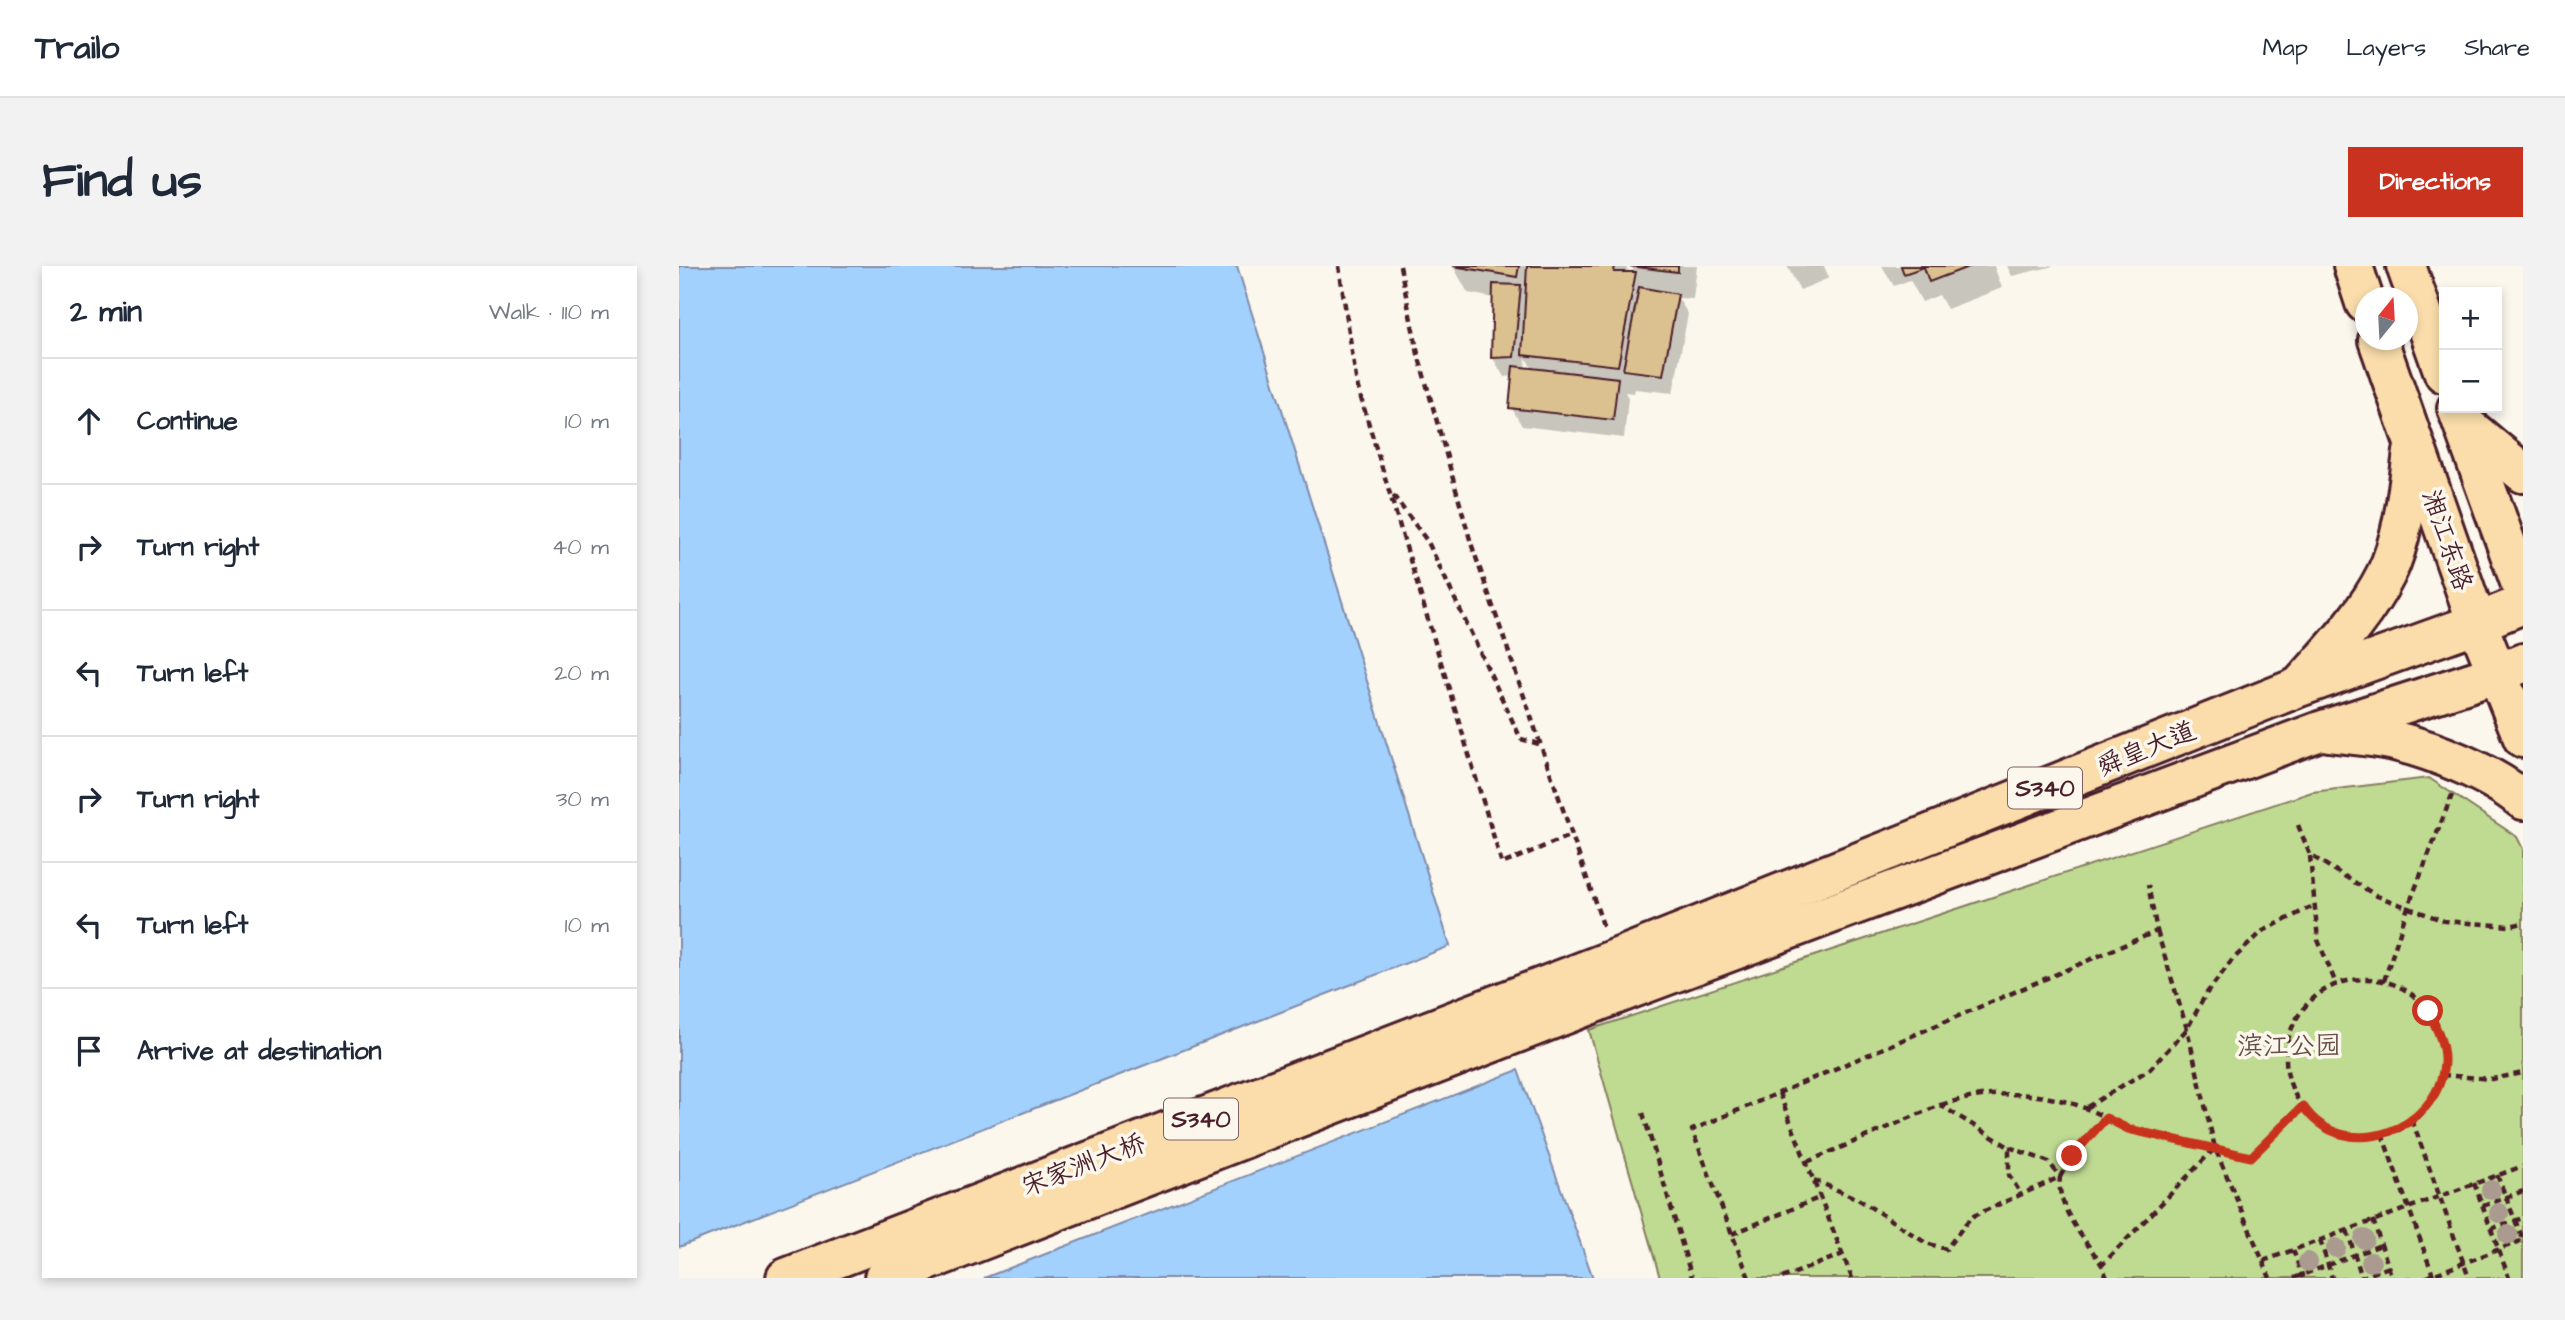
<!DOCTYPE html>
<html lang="en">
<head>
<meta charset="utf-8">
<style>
	:root { --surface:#fff; --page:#f2f2f3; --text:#1f2937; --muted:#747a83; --line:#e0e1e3; --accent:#c8321e }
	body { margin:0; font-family:"Architects Daughter","LXGW WenKai TC",sans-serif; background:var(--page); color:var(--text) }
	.controls { position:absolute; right:21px; top:21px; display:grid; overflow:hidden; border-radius:0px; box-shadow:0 4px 10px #0003 }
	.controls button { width:63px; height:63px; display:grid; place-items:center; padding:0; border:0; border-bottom:2px solid var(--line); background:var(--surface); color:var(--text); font:35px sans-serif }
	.compass { position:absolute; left:1676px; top:21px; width:63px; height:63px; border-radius:50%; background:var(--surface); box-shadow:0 4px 10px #0003; rotate:18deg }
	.stop { position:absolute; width:21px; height:21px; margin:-16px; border:5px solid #c8321e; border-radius:50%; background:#fff }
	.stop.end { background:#c8321e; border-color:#fff; box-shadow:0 2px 7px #0008 }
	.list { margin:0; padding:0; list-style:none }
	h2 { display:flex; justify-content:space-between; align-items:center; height:91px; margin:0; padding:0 28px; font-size:30px }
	h2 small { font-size:23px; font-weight:400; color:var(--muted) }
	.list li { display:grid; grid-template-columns:46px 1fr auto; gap:21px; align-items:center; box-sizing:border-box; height:126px; padding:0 28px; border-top:2px solid var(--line) }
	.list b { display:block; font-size:26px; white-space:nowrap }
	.list em { font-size:23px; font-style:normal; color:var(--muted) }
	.icon { flex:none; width:38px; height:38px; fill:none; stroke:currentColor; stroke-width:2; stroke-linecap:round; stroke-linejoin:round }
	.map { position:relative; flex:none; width:1844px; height:1012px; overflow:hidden; border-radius:0px }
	header { display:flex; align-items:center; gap:42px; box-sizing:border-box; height:98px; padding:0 35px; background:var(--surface); border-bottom:2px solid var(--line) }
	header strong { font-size:33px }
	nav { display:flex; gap:38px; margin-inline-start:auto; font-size:24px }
	.intro { display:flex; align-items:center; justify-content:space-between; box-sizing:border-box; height:168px; padding:0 42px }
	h1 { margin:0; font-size:49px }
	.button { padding:18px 32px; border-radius:0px; background:var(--accent); color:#fff; font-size:24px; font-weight:700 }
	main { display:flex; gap:42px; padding:0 42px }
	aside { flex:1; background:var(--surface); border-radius:0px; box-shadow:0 4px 10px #0003 }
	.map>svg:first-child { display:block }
	.green { fill:#bfdb92; stroke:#847d5e; stroke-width:2 }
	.water { fill:#a2d1fd; stroke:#7f8aa9; stroke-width:2 }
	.shadow { fill:#0003; fill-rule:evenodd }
	.building { fill:#dbc090; stroke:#4a1f2b; stroke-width:2 }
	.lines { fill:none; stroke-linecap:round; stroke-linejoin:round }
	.major-casing { stroke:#4a1f2b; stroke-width:44 }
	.path { stroke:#4a1f2b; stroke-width:4.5; stroke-dasharray:7 5; stroke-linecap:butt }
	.major { stroke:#faddab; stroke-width:38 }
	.tree { fill:#aa9a90 }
	.route { stroke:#c8321e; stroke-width:9 }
	.labels { text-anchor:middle; stroke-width:7; stroke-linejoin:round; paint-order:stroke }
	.shield { fill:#fbf7ec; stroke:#7f6065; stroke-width:2 }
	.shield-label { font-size:24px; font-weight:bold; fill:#4a1f2b }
	.street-label { font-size:26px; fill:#4a1f2b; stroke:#fbf7ec }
	.park-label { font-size:26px; fill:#674e45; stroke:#fbf7ec }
</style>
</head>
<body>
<header>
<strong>Trailo</strong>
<nav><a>Map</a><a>Layers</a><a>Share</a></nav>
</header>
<div class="intro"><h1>Find us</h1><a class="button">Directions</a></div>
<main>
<aside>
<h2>2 min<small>Walk · 110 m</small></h2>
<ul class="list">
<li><svg class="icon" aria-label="ahead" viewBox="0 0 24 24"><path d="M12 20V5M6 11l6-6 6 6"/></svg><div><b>Continue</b></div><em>10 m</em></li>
<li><svg class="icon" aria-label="right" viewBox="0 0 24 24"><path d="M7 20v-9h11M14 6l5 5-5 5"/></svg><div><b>Turn right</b></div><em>40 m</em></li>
<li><svg class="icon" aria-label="left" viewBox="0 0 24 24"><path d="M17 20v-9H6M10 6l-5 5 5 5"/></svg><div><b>Turn left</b></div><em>20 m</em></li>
<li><svg class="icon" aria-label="right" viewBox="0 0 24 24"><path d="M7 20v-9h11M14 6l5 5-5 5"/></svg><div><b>Turn right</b></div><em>30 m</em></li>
<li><svg class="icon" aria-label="left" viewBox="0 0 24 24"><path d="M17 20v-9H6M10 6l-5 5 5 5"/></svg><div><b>Turn left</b></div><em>10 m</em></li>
<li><svg class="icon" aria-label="arrive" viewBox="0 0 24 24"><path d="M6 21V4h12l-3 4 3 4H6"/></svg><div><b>Arrive at destination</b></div></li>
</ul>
</aside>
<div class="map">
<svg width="1844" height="1012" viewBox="0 0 1844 1012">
	<rect width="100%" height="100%" fill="#fbf7ec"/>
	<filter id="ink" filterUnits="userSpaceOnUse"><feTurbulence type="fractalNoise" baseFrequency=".0143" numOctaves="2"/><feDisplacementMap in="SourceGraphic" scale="14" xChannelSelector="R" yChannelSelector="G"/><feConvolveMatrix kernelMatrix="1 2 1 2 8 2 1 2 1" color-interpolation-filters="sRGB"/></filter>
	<g filter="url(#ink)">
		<path class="green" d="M 1750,512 L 1838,571 L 1844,583 L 1844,1012 L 981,1012 L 910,764 L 1633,526 Z"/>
		<g class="water">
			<path d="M 0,0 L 558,0 L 771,680 L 0,981 Z"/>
			<path d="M 839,804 L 914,1012 L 305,1012 Z"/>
		</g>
		<g class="shadow">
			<path d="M 774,0 L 946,0 L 951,8 L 957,8 L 952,0 L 1018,0 L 1014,33 L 999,32 L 1009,48 L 994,127 L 956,123 L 955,127 L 946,126 L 949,132 L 945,172 L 843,160 L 832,141 L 835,110 L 825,111 L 814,92 L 815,32 L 789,27 ZM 847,92 L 854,104 L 846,103 Z"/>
			<path d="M 1108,0 L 1145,0 L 1150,12 L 1121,24 Z"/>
			<path d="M 1203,0 L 1315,0 L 1323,22 L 1268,43 L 1260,29 L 1243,36 L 1231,14 L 1215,20 Z"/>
			<path d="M 1328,0 L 1375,0 L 1333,10 Z"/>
		</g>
		<g class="building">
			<path d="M 774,0 L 840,0 L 838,11 Z"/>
			<path d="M 848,0 L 936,0 L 935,6 L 957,6 L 939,100 L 843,89 Z"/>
			<path d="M 950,0 L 999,0 L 999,6 Z"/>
			<path d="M 1222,0 L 1292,0 L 1250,16 L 1245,1 L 1225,8 Z"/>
			<path d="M 814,18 L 842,19 L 835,91 L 812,92 Z"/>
			<path d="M 960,21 L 999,28 L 984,109 L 944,104 Z"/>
			<path d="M 834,100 L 939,112 L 934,154 L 830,142 Z"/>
		</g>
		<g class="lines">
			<g class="major-casing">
				<g id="major">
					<path d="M 1674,0 L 1686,37"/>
					<path d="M 1727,0 L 1765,107"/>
					<path d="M 1699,74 L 1798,357 L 1844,472"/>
					<path d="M 1778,142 L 1844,324"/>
					<path d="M 1784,157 L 1844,207"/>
					<path d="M 1622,419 C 1653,384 1686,350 1707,308 C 1724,274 1729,224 1734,186"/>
					<path d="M 1650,466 C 1672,469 1695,470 1716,475 C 1757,485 1812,507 1844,534"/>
					<path d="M 107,1012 L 936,693 L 1620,421 L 1798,357 L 1844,338"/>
					<path d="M 205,1012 L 954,722 L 1641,465 L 1817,408 L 1844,397"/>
				</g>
			</g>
			<g class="path">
				<path d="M 660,0 L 678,119 L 823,598 L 892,569"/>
				<path d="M 721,0 L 739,88 L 792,277 L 925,662"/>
				<path d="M 714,229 L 749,276 L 842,473 L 860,478"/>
				<path d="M 1619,559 L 1631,589 L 1698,630 L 1765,655 L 1831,660 L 1844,657"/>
				<path d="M 1631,590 L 1639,674 L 1657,718"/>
				<path d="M 1478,665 L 1508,763 L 1536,882 L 1591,1012"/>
				<circle cx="1686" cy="792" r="79"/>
				<path d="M 1705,715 L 1729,641 L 1773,529"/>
				<path d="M 1763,809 L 1813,813 L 1844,807"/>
				<path d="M 1100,827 L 1173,1012"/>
				<path d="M 1262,839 C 1316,822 1376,824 1427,852"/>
				<path d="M 1408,841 L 1471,803 L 1508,763 L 1527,728 L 1554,693 L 1584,665 L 1636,639"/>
				<path d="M 964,847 L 1013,1012"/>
				<path d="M 1733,854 L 1790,1012"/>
				<path d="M 1703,868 L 1755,1012"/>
				<path d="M 1330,881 L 1370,896 L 1381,911 C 1377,943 1406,973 1423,999"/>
				<path d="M 1128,896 L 1261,839 L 1330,881 L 1330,909 L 1342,928"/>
				<path d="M 1818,909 L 1844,974"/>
				<path d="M 1135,914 L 1179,933 L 1247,977 L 1267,983 L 1292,951 L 1381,911 L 1393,890 L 1427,852 L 1449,863 L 1572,891 L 1624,840"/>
				<path d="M 1795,917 L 1830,1012"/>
				<path d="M 1804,940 L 1844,925"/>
				<path d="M 1694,954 L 1713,1012"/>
				<path d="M 1812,963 L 1844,952"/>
				<path d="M 1668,964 L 1683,1012"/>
				<path d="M 1053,968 L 1142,931"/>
				<path d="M 1641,974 L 1653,1012"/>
				<path d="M 1614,984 L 1624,1012"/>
				<path d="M 1584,995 L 1844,900"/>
				<path d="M 1070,1012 L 1013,864 L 1478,665 L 1469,619"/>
				<path d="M 1103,1012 L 1164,988"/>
				<path d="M 1428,1012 L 1423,999 L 1536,882"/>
				<path d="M 1615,1012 L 1702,979"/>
				<path d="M 1681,1012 L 1710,1001"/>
				<path d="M 1746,1012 L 1844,974"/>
			</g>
			<use href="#major" class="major"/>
		</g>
		<g class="tree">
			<circle cx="1812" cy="924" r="10"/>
			<circle cx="1820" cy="947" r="10"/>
			<circle cx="1829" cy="969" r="10"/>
			<circle cx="1685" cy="973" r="10"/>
			<circle cx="1657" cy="982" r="10"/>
			<circle cx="1629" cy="996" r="10"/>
			<circle cx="1692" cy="996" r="10"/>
		</g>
	</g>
	<g class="lines" filter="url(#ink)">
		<path class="route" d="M 1393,890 L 1427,852 L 1449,863 L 1572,891 L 1624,840 C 1664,900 1760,865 1765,797 C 1766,778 1757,761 1749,745"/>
	</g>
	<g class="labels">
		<g class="shield">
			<rect x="1329" y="501.5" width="74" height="41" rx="5"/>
			<rect x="485" y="832.5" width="74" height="41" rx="5"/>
		</g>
		<g class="shield-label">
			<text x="1366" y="530">S340</text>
			<text x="522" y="861">S340</text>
		</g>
		<g class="street-label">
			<text transform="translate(1769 274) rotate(71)" y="9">湘江东路</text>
			<text transform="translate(1467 482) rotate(-22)" y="9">舜皇大道</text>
			<text transform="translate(404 898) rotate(-21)" y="9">宋家洲大桥</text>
		</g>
		<g class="park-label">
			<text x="1610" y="788">滨江公园</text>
		</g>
	</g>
</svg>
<div class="controls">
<button>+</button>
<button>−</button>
</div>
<svg class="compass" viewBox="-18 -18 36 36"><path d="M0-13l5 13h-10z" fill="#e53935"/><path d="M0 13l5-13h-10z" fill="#747a83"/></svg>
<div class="stop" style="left:1749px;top:745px"></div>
<div class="stop end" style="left:1393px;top:890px"></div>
</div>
</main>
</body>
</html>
